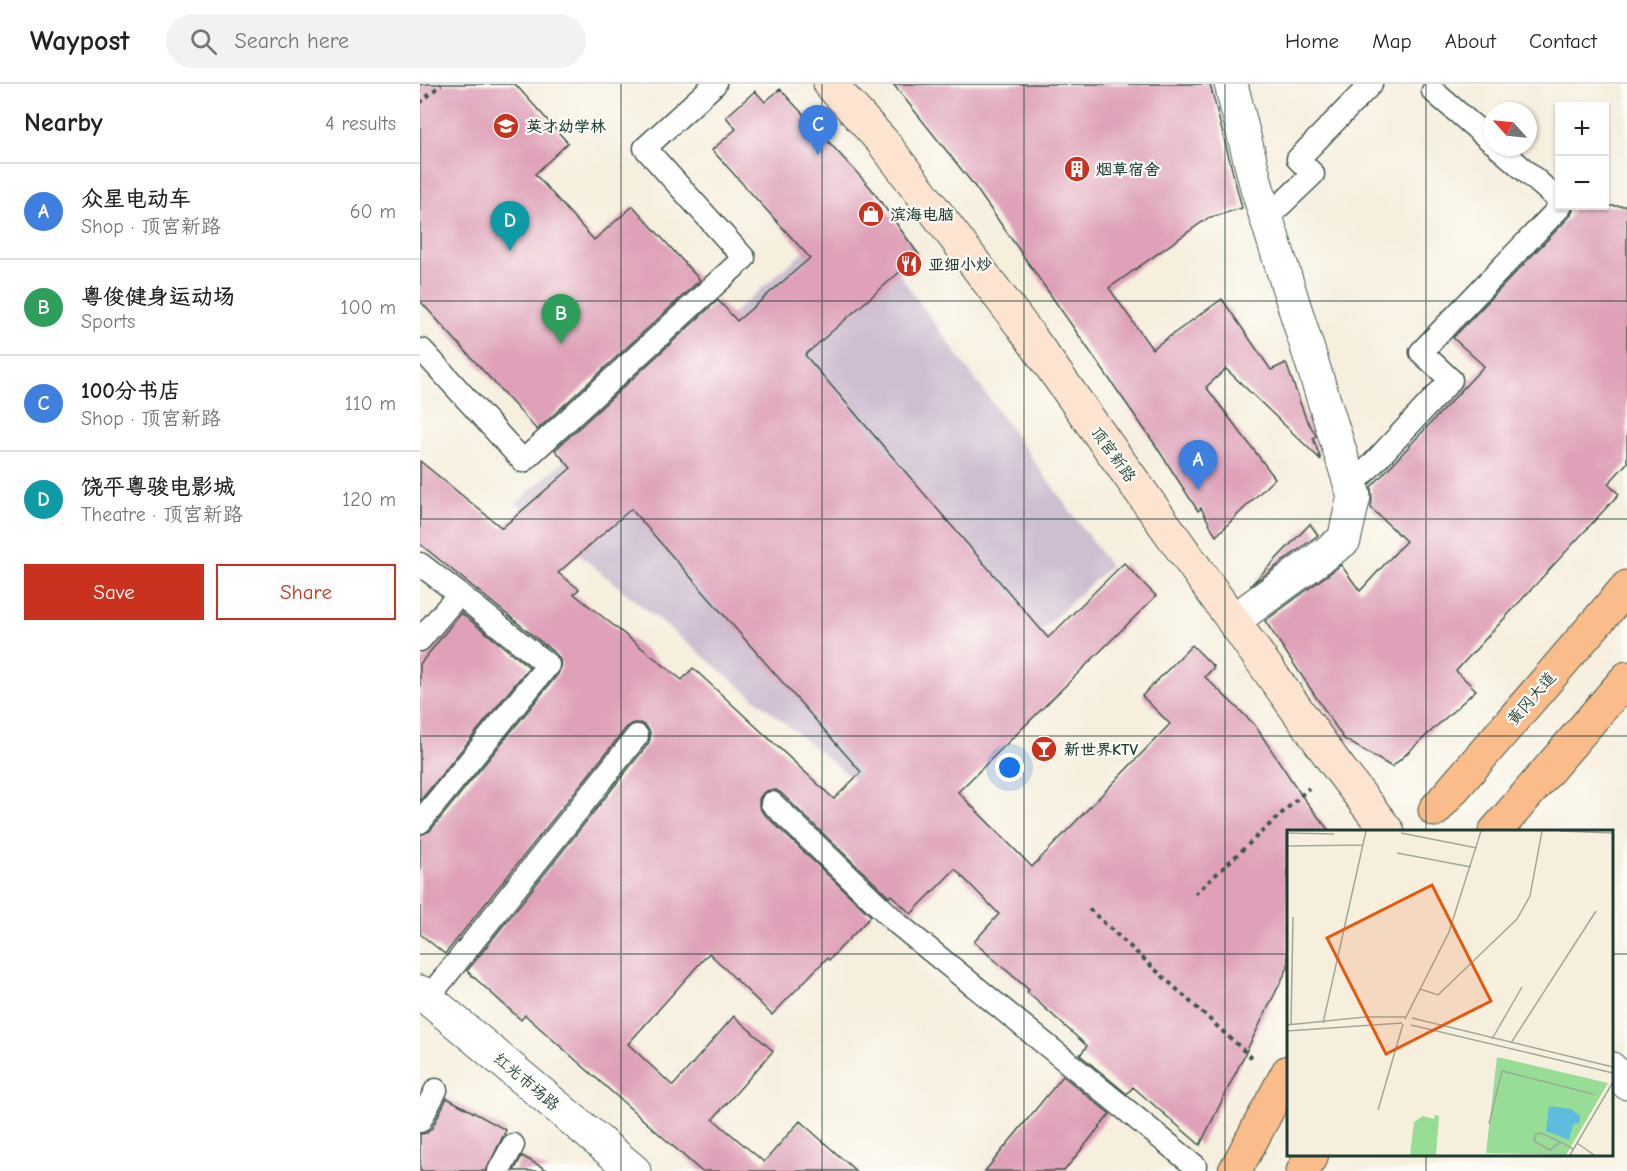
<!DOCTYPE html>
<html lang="en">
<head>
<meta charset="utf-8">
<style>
	:root { --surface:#fff; --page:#f2f2f2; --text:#222; --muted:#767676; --line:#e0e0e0; --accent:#c8321e }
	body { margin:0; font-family:"Comic Neue","LXGW WenKai TC",sans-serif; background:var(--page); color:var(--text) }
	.controls { position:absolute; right:18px; top:18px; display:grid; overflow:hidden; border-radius:0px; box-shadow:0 2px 4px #0004 }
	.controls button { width:54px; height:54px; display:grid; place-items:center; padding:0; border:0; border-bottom:2px solid var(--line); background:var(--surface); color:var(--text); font:30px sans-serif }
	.compass { position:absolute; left:1063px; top:18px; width:54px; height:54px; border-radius:50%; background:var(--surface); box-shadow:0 2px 4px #0004; rotate:297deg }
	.you { position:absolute; left:590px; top:684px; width:21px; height:21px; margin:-15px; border:4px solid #fff; border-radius:50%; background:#1a73e8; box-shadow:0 0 0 9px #1a73e833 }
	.badge { display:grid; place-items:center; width:39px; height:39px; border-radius:50%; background:var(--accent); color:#fff; font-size:20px; font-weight:700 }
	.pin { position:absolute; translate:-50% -50px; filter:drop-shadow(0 2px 3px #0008) }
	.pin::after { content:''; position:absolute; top:32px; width:21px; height:18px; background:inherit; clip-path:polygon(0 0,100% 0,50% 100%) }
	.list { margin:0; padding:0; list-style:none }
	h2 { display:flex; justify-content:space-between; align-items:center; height:78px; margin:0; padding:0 24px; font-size:26px }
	h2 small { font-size:20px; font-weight:400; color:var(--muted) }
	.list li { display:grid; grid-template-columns:39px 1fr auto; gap:18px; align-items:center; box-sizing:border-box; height:96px; padding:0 24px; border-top:2px solid var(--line) }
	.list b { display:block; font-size:22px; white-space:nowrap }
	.list p { margin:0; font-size:20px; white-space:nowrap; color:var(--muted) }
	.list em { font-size:20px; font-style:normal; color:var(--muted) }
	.actions { display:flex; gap:12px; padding:18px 24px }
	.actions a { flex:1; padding:14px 0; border:2px solid var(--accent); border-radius:0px; text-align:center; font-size:21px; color:var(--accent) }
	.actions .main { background:var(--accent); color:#fff }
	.icon { flex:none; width:33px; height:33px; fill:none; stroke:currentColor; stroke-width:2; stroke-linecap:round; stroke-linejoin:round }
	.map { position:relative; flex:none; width:1207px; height:1087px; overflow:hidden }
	header { display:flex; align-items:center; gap:36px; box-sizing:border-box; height:84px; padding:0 30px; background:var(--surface); border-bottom:2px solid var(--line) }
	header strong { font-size:28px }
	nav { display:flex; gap:33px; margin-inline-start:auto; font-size:21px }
	.search { width:420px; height:54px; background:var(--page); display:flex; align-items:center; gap:15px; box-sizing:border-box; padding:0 21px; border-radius:33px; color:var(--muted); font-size:22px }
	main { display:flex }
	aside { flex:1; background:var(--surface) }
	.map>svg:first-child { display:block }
	.industrial { fill:#cebed1 }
	.building { fill:#dfa1b9; fill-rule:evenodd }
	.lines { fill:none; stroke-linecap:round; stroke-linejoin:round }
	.service-casing { stroke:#3f584e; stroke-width:25 }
	.minor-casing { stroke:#3f584e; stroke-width:35 }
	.tertiary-casing { stroke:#3f584e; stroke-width:35 }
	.secondary-casing { stroke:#3f584e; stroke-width:35 }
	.primary-casing { stroke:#3f584e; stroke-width:35 }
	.path { stroke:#3f584e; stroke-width:4; stroke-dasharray:4.5 4.5; stroke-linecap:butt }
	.service { stroke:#fff; stroke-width:22 }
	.minor { stroke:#fff; stroke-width:33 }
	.tertiary { stroke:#fff; stroke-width:33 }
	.secondary { stroke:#fde4d0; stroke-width:33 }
	.primary { stroke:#f9bc8a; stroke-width:33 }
	.grid { fill:none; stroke:#1f3d34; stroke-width:1.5; stroke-opacity:0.55 }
	.labels { text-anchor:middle; stroke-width:4.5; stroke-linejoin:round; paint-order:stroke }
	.poi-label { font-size:16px; font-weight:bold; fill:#1f3d34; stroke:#fdfcf7; text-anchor:start }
	.street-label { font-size:16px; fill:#1f3d34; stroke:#fdfcf7 }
	.inset-road { fill:none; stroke:#a0a89a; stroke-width:1.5 }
	.view { fill:#e8590c; fill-opacity:0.15; stroke:#e8590c; stroke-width:3 }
	.inset-edge { fill:none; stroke:#1f3d34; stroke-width:3 }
</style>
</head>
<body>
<header>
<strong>Waypost</strong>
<div class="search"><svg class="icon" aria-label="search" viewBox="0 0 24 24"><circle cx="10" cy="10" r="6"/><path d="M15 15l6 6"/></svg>Search here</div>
<nav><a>Home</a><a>Map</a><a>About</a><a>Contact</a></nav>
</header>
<main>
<aside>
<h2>Nearby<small>4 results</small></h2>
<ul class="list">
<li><span class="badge" style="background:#3f7fe0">A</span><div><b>众星电动车</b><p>Shop · 顶宫新路</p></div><em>60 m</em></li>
<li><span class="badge" style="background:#2e9e5b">B</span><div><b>粤俊健身运动场</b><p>Sports</p></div><em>100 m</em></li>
<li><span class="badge" style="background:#3f7fe0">C</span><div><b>100分书店</b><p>Shop · 顶宫新路</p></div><em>110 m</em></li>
<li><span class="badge" style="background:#0f9aa8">D</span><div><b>饶平粤骏电影城</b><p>Theatre · 顶宫新路</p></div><em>120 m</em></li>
</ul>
<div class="actions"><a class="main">Save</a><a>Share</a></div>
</aside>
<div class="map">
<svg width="1207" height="1087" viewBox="0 0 1207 1087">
	<rect width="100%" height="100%" fill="#fdfcf7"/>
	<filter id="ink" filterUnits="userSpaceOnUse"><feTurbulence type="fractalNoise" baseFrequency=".0167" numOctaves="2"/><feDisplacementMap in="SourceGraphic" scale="12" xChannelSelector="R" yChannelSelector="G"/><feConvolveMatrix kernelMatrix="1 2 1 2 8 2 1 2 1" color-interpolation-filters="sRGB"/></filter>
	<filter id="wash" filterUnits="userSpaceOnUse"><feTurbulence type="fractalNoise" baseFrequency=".008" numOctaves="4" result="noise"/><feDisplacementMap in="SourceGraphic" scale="24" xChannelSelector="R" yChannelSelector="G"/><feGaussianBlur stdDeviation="1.35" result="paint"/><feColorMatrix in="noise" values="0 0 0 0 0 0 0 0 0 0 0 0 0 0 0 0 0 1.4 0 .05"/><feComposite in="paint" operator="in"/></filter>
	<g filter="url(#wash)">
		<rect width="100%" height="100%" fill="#f6efde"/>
		<path class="industrial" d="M 432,125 L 690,482 L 449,708 L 96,419 Z"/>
		<g id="blocks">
			<g class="building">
				<path d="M 0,0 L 95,0 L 148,59 L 115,90 L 174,156 L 213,122 L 280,196 L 117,346 L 0,217 Z"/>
				<path d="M 473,0 L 790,0 L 822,124 L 788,134 L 689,204 L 732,265 L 802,215 L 851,286 L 866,279 L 886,335 L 893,346 L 896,352 L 893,354 L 901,376 L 806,285 L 786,303 L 855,394 L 796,452 L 781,424 L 778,427 L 734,359 L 553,100 Z"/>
				<path d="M 360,5 L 450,103 L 499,171 L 385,271 L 628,554 L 704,479 L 736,512 L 538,708 L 612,783 L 750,640 L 722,612 L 772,561 L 794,583 L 785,593 L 834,640 L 882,712 L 910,748 L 868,748 L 868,883 L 780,1061 L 713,1003 L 707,1010 L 660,971 L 667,962 L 607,908 L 609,906 L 554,858 L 579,830 L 535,785 L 491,830 L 471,811 L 469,813 L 361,709 L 356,706 L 349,706 L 343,709 L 339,715 L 339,722 L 343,729 L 451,832 L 409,876 L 407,874 L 352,931 L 289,869 L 208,960 L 253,1002 L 314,932 L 353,967 L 293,1035 L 344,1078 L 380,1037 L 436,1087 L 281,1087 L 105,931 L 101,936 L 47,887 L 228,660 L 230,655 L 230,648 L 226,642 L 220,639 L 213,639 L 206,644 L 25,870 L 0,850 L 0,751 L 10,747 L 138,590 L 141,583 L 140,576 L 136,570 L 0,460 L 0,377 L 82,444 L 151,384 L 135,366 L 298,216 L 317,237 L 390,174 L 292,66 L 316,45 L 306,33 L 335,7 L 345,18 ZM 211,425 L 441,688 L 414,715 L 273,584 L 262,596 L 154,510 L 159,505 L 138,489 Z"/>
				<path d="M 1154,122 L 1207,122 L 1207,379 L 1188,400 L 1199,410 L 1036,587 L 1056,606 L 972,683 L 924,655 L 845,537 L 921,481 L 940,507 L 986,457 L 951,424 L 952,416 L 951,403 L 1064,282 L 1033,254 L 1151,131 Z"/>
				<path d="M 890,440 L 898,451 L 830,502 Z"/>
				<path d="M 41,529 L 109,583 L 0,717 L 0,580 Z"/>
				<path d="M 643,992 L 690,1030 L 644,1087 L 565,1087 Z"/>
				<path d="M 27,1014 L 86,1046 L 66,1087 L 0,1087 L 0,1050 L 7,1049 L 12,1044 Z"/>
				<path d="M 102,1072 L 129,1087 L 94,1087 Z"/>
			</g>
		</g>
	</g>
	<g filter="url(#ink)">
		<use href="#blocks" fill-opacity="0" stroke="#3f584e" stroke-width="1.5"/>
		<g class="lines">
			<g class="service-casing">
				<g id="service">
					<path d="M 1013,7 L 1072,58"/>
					<path d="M 1078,63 L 1140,117"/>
					<path d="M 846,135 L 893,90 L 878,75 L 951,0"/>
					<path d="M 2,266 L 103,377 L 324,174 L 225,64 L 295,0"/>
					<path d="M 931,403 L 1031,296 L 1001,268 L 1141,122"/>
					<path d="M 0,480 L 39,510 L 0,556"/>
					<path d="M 352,719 L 478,840 L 775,1082"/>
					<path d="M 0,738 L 128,581 L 39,510"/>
					<path d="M 8,914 L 217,652"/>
					<path d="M 0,1037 L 16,1006"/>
					<path d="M 79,1087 L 93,1061"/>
				</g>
			</g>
			<g class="minor-casing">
				<g id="minor">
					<path d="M 811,0 L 837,104 L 934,412 L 924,456 L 813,537"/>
					<path d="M 1190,984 L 1207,999"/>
				</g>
			</g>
			<g class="tertiary-casing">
				<path id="tertiary" d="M 0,908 L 214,1087"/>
			</g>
			<g class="secondary-casing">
				<path id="secondary" d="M 410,0 L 462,57 L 605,246 L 915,679 L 968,748"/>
			</g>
			<g class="primary-casing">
				<g id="primary">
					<path d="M 1015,726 L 1207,503"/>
					<path d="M 1075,748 L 1207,594"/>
					<path d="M 815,1087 L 868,988"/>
					<path d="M 883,1087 L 892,1070"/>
				</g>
			</g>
			<g class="path">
				<path d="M 0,19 L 21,0"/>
				<path d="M 775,810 L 889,704"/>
				<path d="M 669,825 L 833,975"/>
			</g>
			<use href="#service" class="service"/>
			<use href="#minor" class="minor"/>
			<use href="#tertiary" class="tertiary"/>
			<use href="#secondary" class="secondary"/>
			<use href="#primary" class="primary"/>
		</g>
	</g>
	<path class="grid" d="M 201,0 L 201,1087M 402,0 L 402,1087M 604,0 L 604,1087M 805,0 L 805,1087M 1006,0 L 1006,748M 0,217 L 1207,217M 0,435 L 1207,435M 0,652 L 1207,652M 0,870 L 868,870M 1190,870 L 1207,870M 1006,1070 L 1006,1087"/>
	<defs>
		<g id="school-disc" transform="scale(1.35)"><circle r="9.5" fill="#c8321e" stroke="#fdfcf7"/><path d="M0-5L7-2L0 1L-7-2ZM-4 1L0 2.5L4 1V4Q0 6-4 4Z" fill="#fff"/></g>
		<g id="building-disc" transform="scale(1.35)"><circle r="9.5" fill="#c8321e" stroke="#fdfcf7"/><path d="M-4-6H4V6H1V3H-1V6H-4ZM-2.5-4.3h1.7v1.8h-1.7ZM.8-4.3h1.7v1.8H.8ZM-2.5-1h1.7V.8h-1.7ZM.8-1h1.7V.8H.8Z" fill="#fff"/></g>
		<g id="shop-disc" transform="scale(1.35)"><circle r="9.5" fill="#c8321e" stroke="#fdfcf7"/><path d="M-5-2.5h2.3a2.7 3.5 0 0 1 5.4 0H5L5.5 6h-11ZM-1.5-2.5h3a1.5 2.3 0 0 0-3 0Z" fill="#fff"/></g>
		<g id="restaurant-disc" transform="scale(1.35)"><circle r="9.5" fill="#c8321e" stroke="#fdfcf7"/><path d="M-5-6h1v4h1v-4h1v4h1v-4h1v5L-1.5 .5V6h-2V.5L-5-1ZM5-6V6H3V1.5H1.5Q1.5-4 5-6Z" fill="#fff"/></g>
		<g id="bar-disc" transform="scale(1.35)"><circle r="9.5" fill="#c8321e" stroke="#fdfcf7"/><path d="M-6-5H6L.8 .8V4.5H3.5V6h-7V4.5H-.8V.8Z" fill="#fff"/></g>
	</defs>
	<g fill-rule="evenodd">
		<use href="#school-disc" x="86" y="42"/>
		<use href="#building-disc" x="657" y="85"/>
		<use href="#shop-disc" x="451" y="130"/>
		<use href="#restaurant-disc" x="489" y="180"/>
		<use href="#bar-disc" x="624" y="665"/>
	</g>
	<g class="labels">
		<g class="poi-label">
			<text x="106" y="48">英才幼学林</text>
			<text x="676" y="91">烟草宿舍</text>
			<text x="470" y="136">滨海电脑</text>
			<text x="508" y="186">亚细小炒</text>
			<text x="644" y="671">新世界KTV</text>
		</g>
		<g class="street-label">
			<text transform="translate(694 370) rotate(54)" y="6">顶宫新路</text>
			<text transform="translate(1111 614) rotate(-49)" y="6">黄冈大道</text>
			<text transform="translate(107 997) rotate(40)" y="6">红光市场路</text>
		</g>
	</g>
	<g transform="translate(867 746)">
		<rect width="326" height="326" fill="#f6efde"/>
		<path d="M 210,227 L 321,253 L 279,325 L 199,323 ZM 148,285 L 152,286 L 149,325 L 123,325 L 127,292 L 136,286 L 147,289 Z" fill="#97dd96"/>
		<path d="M 262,276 L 284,279 L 293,286 L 293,292 L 286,295 L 282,310 L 259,301 Z" fill="#5ebcdc"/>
		<path class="inset-road" d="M 273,1 L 326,3M 0,3 L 47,4M 114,3 L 190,18M 0,16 L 76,15M 110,23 L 184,37M 133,159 L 151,165 L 230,89 L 243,66 L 255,1M 125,188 L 326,237M 118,189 L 162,102 L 194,1M 36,193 L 79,1M 0,195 L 78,187 L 118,187M 4,195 L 6,87M 124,195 L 326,243M 0,201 L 115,193M 205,209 L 235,157M 224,213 L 309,81M 91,280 L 116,194M 202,294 L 215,241 L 306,264M 273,312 L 263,320 L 247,311 L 249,304 L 254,303 L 267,309 L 270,310 L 273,312 L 279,315 L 286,319M 290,313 L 307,325M 283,325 L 326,252"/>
		<path class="view" d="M 145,55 L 204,171 L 99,224 L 40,108 Z"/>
		<rect width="326" height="326" class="inset-edge"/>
	</g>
</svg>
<div class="controls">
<button>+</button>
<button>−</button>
</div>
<svg class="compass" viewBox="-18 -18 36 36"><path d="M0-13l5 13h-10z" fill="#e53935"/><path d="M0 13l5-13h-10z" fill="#767676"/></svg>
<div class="you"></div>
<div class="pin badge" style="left:778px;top:406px;background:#3f7fe0">A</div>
<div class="pin badge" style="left:141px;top:260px;background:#2e9e5b">B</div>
<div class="pin badge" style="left:398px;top:71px;background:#3f7fe0">C</div>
<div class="pin badge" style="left:90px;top:167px;background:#0f9aa8">D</div>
</div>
</main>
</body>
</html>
